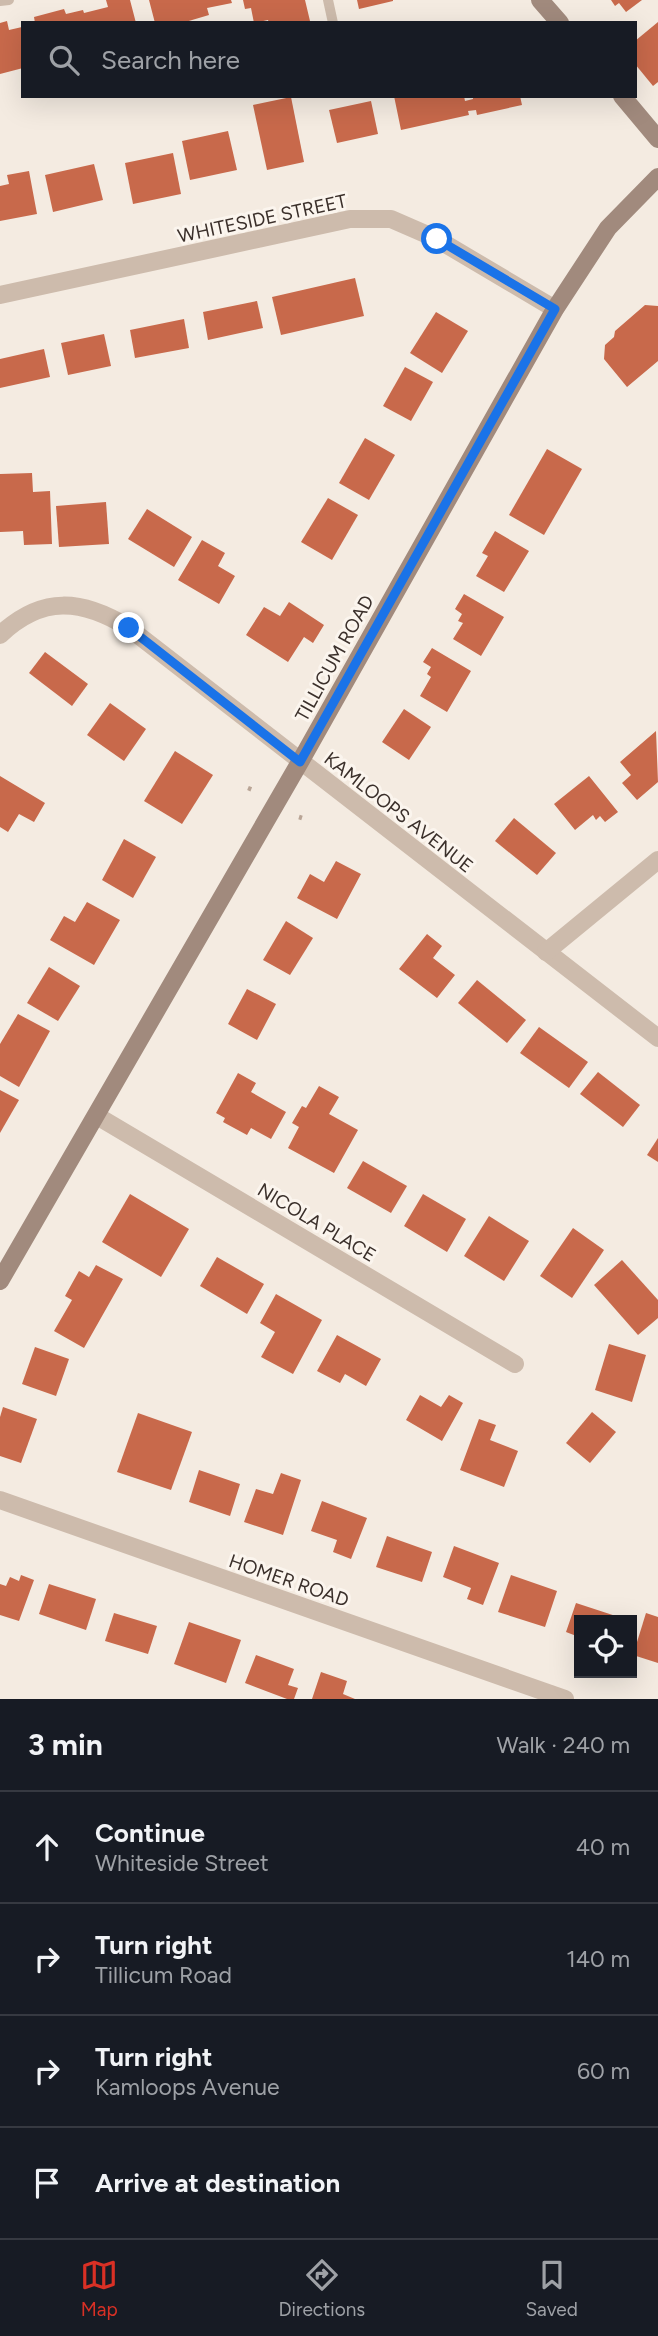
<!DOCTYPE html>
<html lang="en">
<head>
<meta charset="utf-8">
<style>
	:root { --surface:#171b24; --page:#20242c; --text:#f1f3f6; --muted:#9ea1a6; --line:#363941; --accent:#d93025 }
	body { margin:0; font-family:Figtree,sans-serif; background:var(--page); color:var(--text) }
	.controls { position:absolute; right:21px; bottom:21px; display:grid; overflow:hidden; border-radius:0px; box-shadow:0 7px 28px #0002 }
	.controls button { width:63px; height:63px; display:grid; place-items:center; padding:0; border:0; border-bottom:2px solid var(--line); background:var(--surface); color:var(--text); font:35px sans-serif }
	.stop { position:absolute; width:21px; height:21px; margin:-16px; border:5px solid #1a73e8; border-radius:50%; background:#fff }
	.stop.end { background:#1a73e8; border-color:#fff; box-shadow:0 2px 7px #0008 }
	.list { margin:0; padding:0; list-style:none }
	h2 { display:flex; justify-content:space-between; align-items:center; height:91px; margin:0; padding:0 28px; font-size:30px }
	h2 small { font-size:23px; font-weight:400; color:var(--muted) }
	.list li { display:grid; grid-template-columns:46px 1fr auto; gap:21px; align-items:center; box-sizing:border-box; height:112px; padding:0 28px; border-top:2px solid var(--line) }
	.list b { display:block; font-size:26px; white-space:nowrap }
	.list p { margin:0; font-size:23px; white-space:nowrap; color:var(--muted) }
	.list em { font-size:23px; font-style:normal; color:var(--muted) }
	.icon { flex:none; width:38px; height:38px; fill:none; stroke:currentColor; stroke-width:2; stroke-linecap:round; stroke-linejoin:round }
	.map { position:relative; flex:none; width:658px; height:1699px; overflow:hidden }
	.search { position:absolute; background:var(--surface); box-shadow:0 7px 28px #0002; left:21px; right:21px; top:21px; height:77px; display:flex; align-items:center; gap:18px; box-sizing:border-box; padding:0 24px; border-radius:0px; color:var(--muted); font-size:26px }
	.sheet { height:539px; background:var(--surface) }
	nav { display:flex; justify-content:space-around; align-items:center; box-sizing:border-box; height:98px; border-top:2px solid var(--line); background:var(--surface); font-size:19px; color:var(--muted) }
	nav a { display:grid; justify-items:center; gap:4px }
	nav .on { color:var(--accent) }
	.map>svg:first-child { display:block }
	.building { fill:#c8694b }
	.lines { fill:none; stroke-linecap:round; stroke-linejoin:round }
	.path { stroke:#b9a596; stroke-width:4.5; stroke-dasharray:3.5 3.5; stroke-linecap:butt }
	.lane { stroke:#cdbbac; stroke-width:10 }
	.street { stroke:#cdbbac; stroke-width:18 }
	.secondary { stroke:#a18a7d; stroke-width:18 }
	.route { stroke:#1a73e8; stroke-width:9 }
	.labels { text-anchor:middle; stroke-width:6; stroke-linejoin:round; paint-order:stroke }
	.street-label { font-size:19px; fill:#3b302b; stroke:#fbf5ee }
</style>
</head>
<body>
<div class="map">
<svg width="658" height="1699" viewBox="0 0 658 1699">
	<rect width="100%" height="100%" fill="#f4ebe1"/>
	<g class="building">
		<path d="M 106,0 L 130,0 L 136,23 L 35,23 L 34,17 L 64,9 L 66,14 L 83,10 L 84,13 L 108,7 Z"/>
		<path d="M 149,0 L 231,0 L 232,3 L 207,8 L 209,15 L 182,23 L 155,23 Z"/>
		<path d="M 243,0 L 305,0 L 310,21 L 269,23 L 268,20 L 254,23 L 251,8 L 245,9 Z"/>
		<path d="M 357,0 L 393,0 L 393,1 L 359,9 Z"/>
		<path d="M 611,0 L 642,0 L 626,12 L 619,3 L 615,6 Z"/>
		<path d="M 7,21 L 9,30 L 22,27 L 23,68 L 0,74 L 0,23 Z"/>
		<path d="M 658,22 L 658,82 L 653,86 L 635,64 L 635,41 Z"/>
		<path d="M 394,96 L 464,96 L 465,101 L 473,99 L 473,96 L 520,96 L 522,105 L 477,115 L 476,110 L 468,111 L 469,115 L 401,130 Z"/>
		<path d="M 291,97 L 304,162 L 267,170 L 253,105 Z"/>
		<path d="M 371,101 L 378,134 L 337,143 L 329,110 Z"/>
		<path d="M 228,131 L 237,170 L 190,180 L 182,141 Z"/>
		<path d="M 173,153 L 181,194 L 133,204 L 125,163 Z"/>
		<path d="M 94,164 L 103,200 L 53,212 L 45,175 Z"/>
		<path d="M 29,171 L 37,214 L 0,221 L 0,186 L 9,184 L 7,175 Z"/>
		<path d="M 355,278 L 364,316 L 281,335 L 272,297 Z"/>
		<path d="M 257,301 L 263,328 L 208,340 L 203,312 Z"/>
		<path d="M 645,305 L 658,306 L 658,361 L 627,387 L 604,359 L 605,345 L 614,337 L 615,331 Z"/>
		<path d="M 436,312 L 468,331 L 442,373 L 410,353 Z"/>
		<path d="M 184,319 L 189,348 L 135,358 L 130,330 Z"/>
		<path d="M 104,334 L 111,366 L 68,375 L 61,343 Z"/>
		<path d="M 44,349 L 50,377 L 0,388 L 0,359 Z"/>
		<path d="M 405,367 L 433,382 L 411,421 L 383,406 Z"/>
		<path d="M 365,438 L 395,455 L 369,500 L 339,483 Z"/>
		<path d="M 547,449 L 582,469 L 544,535 L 509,515 Z"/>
		<path d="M 32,473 L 33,492 L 50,491 L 52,544 L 24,545 L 23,531 L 0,532 L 0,474 Z"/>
		<path d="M 328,498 L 358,515 L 332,560 L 301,542 Z"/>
		<path d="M 106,502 L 109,544 L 59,547 L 56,506 Z"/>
		<path d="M 147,509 L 192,537 L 174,567 L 128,539 Z"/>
		<path d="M 495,531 L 529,551 L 504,592 L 476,576 L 488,556 L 482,553 Z"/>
		<path d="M 202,540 L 225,553 L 218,566 L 235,576 L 219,604 L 178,580 Z"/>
		<path d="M 464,594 L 504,617 L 481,656 L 453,639 L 463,623 L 458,621 L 462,614 L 455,609 Z"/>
		<path d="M 289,602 L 324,625 L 313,643 L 304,637 L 288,662 L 246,635 L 264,607 L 280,616 Z"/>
		<path d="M 432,648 L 471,671 L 447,712 L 420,696 L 431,677 L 427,674 L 431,667 L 423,662 Z"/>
		<path d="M 45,652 L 88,684 L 72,706 L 29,673 Z"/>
		<path d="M 110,703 L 146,729 L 124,761 L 87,735 Z"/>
		<path d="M 404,709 L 431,727 L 409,760 L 382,742 Z"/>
		<path d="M 656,731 L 658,782 L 637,800 L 622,783 L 631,775 L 620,762 Z"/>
		<path d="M 175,751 L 213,775 L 182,824 L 144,801 Z"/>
		<path d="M 0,776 L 45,803 L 34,822 L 19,814 L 8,832 L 0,827 Z"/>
		<path d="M 589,776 L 618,812 L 605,822 L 600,816 L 596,820 L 593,815 L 575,830 L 554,804 Z"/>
		<path d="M 514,818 L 556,853 L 537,875 L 495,841 Z"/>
		<path d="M 124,839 L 156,857 L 133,898 L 102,880 Z"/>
		<path d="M 336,861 L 361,874 L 337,919 L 297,898 L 310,874 L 324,882 Z"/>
		<path d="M 87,902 L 120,920 L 94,965 L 50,940 L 64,916 L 75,922 Z"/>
		<path d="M 286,921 L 313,938 L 290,975 L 263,960 Z"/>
		<path d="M 427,934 L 442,946 L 433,958 L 455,975 L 437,998 L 399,969 Z"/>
		<path d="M 49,967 L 80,986 L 58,1021 L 27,1003 Z"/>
		<path d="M 477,980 L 526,1020 L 507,1043 L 458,1003 Z"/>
		<path d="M 247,989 L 276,1004 L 257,1040 L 228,1024 Z"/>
		<path d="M 18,1014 L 50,1031 L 19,1087 L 0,1076 L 0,1044 Z"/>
		<path d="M 539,1027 L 588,1062 L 569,1088 L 520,1053 Z"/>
		<path d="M 598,1072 L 640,1105 L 623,1127 L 580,1094 Z"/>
		<path d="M 238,1073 L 256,1083 L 251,1092 L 286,1112 L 271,1139 L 251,1128 L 247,1135 L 223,1122 L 225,1118 L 216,1113 Z"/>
		<path d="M 319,1086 L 339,1097 L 329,1114 L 358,1130 L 334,1173 L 288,1148 L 299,1127 L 292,1123 L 302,1106 L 306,1108 Z"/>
		<path d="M 0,1090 L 19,1100 L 0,1133 Z"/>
		<path d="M 658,1138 L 658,1162 L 647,1155 Z"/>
		<path d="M 363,1161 L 407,1186 L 391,1213 L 347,1188 Z"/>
		<path d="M 130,1194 L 189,1229 L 161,1277 L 102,1242 Z"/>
		<path d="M 423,1194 L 466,1219 L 447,1252 L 404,1226 Z"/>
		<path d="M 489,1216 L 529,1241 L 504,1281 L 464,1256 Z"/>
		<path d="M 573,1228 L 604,1250 L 572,1298 L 540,1276 Z"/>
		<path d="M 217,1257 L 264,1284 L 247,1314 L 200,1286 Z"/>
		<path d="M 622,1260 L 658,1300 L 658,1318 L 638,1335 L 594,1285 Z"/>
		<path d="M 96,1265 L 123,1279 L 84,1348 L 54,1331 L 72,1300 L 65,1296 L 79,1271 L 89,1277 Z"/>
		<path d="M 276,1294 L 322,1320 L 293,1374 L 261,1357 L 275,1332 L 260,1323 Z"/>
		<path d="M 337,1335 L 381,1359 L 366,1386 L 345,1374 L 340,1383 L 317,1371 Z"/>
		<path d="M 609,1344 L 646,1355 L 632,1402 L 595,1390 Z"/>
		<path d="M 35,1347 L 69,1359 L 56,1396 L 22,1384 Z"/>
		<path d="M 420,1395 L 441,1407 L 449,1395 L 463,1403 L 442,1441 L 406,1420 Z"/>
		<path d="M 3,1407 L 37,1419 L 21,1463 L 0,1456 L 0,1417 Z"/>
		<path d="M 592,1412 L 616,1432 L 590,1463 L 566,1443 Z"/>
		<path d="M 138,1413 L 192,1432 L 171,1490 L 117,1472 Z"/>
		<path d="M 479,1419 L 496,1425 L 490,1440 L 518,1451 L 504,1487 L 460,1470 Z"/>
		<path d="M 199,1470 L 240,1484 L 230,1516 L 189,1502 Z"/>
		<path d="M 281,1473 L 301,1480 L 283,1535 L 244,1522 L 256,1489 L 273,1494 Z"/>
		<path d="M 322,1501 L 367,1518 L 351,1559 L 333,1552 L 337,1540 L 311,1531 Z"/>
		<path d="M 387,1536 L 432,1552 L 422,1582 L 376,1567 Z"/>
		<path d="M 454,1546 L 499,1563 L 483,1605 L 467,1599 L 471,1588 L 443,1577 Z"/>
		<path d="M 21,1575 L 34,1580 L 19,1621 L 0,1615 L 0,1584 L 6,1586 L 10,1577 L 19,1581 Z"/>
		<path d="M 511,1575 L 557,1591 L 545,1627 L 498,1612 Z"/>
		<path d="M 49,1584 L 96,1599 L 86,1630 L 39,1614 Z"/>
		<path d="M 576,1603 L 628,1620 L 579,1620 L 579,1637 L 566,1632 Z"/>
		<path d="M 114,1613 L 157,1626 L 148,1654 L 105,1641 Z"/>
		<path d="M 646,1613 L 658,1617 L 658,1663 L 633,1655 Z"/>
		<path d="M 189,1622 L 241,1640 L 226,1683 L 174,1664 Z"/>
		<path d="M 256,1655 L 294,1669 L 288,1685 L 298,1688 L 294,1699 L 287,1699 L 245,1683 Z"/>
		<path d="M 321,1672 L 347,1681 L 343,1694 L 355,1699 L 312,1699 Z"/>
	</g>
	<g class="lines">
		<g class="path">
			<path d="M 248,788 L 253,790"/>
			<path d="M 299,817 L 302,818"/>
		</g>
		<g class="lane">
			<path d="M 328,0 L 333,23"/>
			<path d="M 0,1 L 9,0"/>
		</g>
		<g class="street">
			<path d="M 0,295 L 350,219 L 391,219 L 437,239 L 555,309"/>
			<path d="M 0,635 C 42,595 82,599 129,628 L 658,1038"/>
			<path d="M 546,952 L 658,860"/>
			<path d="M 97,1116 L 515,1364"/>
			<path d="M 0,1500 L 565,1699"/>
		</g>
		<g class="secondary">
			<path d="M 540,0 L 560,23"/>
			<path d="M 622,96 L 658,139"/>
			<path d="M 0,1281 L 300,762 L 555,309 L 608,228 L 658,177"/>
		</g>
	</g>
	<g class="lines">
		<path class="route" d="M 129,628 L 300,762 L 555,309 L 437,239"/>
	</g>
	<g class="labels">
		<g class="street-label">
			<text transform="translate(262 218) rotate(-12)" y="7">WHITESIDE STREET</text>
			<text transform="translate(334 658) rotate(-61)" y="7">TILLICUM ROAD</text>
			<text transform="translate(399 812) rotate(38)" y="7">KAMLOOPS AVENUE</text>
			<text transform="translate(317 1222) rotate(31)" y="7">NICOLA PLACE</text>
			<text transform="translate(289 1580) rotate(19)" y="7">HOMER ROAD</text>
		</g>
	</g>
</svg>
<div class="controls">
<button><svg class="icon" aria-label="locate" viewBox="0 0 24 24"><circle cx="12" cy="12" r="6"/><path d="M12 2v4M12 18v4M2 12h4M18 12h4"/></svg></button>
</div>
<div class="stop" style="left:437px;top:239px"></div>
<div class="stop end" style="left:129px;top:628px"></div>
<div class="search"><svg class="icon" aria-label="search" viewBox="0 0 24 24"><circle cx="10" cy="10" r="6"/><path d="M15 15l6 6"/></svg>Search here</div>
</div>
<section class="sheet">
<h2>3 min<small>Walk · 240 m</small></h2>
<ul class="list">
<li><svg class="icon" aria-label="ahead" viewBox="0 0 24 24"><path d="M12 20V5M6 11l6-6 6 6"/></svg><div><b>Continue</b><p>Whiteside Street</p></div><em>40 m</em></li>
<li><svg class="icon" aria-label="right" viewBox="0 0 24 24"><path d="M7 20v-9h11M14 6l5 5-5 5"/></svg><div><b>Turn right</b><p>Tillicum Road</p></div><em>140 m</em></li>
<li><svg class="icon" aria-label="right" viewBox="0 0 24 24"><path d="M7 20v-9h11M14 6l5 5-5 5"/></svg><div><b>Turn right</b><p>Kamloops Avenue</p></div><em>60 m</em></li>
<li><svg class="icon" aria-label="arrive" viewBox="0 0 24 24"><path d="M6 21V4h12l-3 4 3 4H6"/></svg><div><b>Arrive at destination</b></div></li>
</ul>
</section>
<nav>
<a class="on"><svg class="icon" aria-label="map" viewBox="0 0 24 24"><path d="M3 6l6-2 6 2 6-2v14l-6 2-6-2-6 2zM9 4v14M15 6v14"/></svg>Map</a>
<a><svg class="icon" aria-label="directions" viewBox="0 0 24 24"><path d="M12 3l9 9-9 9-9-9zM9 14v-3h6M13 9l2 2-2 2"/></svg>Directions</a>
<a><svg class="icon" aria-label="saved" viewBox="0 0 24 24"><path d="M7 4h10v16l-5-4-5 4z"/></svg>Saved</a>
</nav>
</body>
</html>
